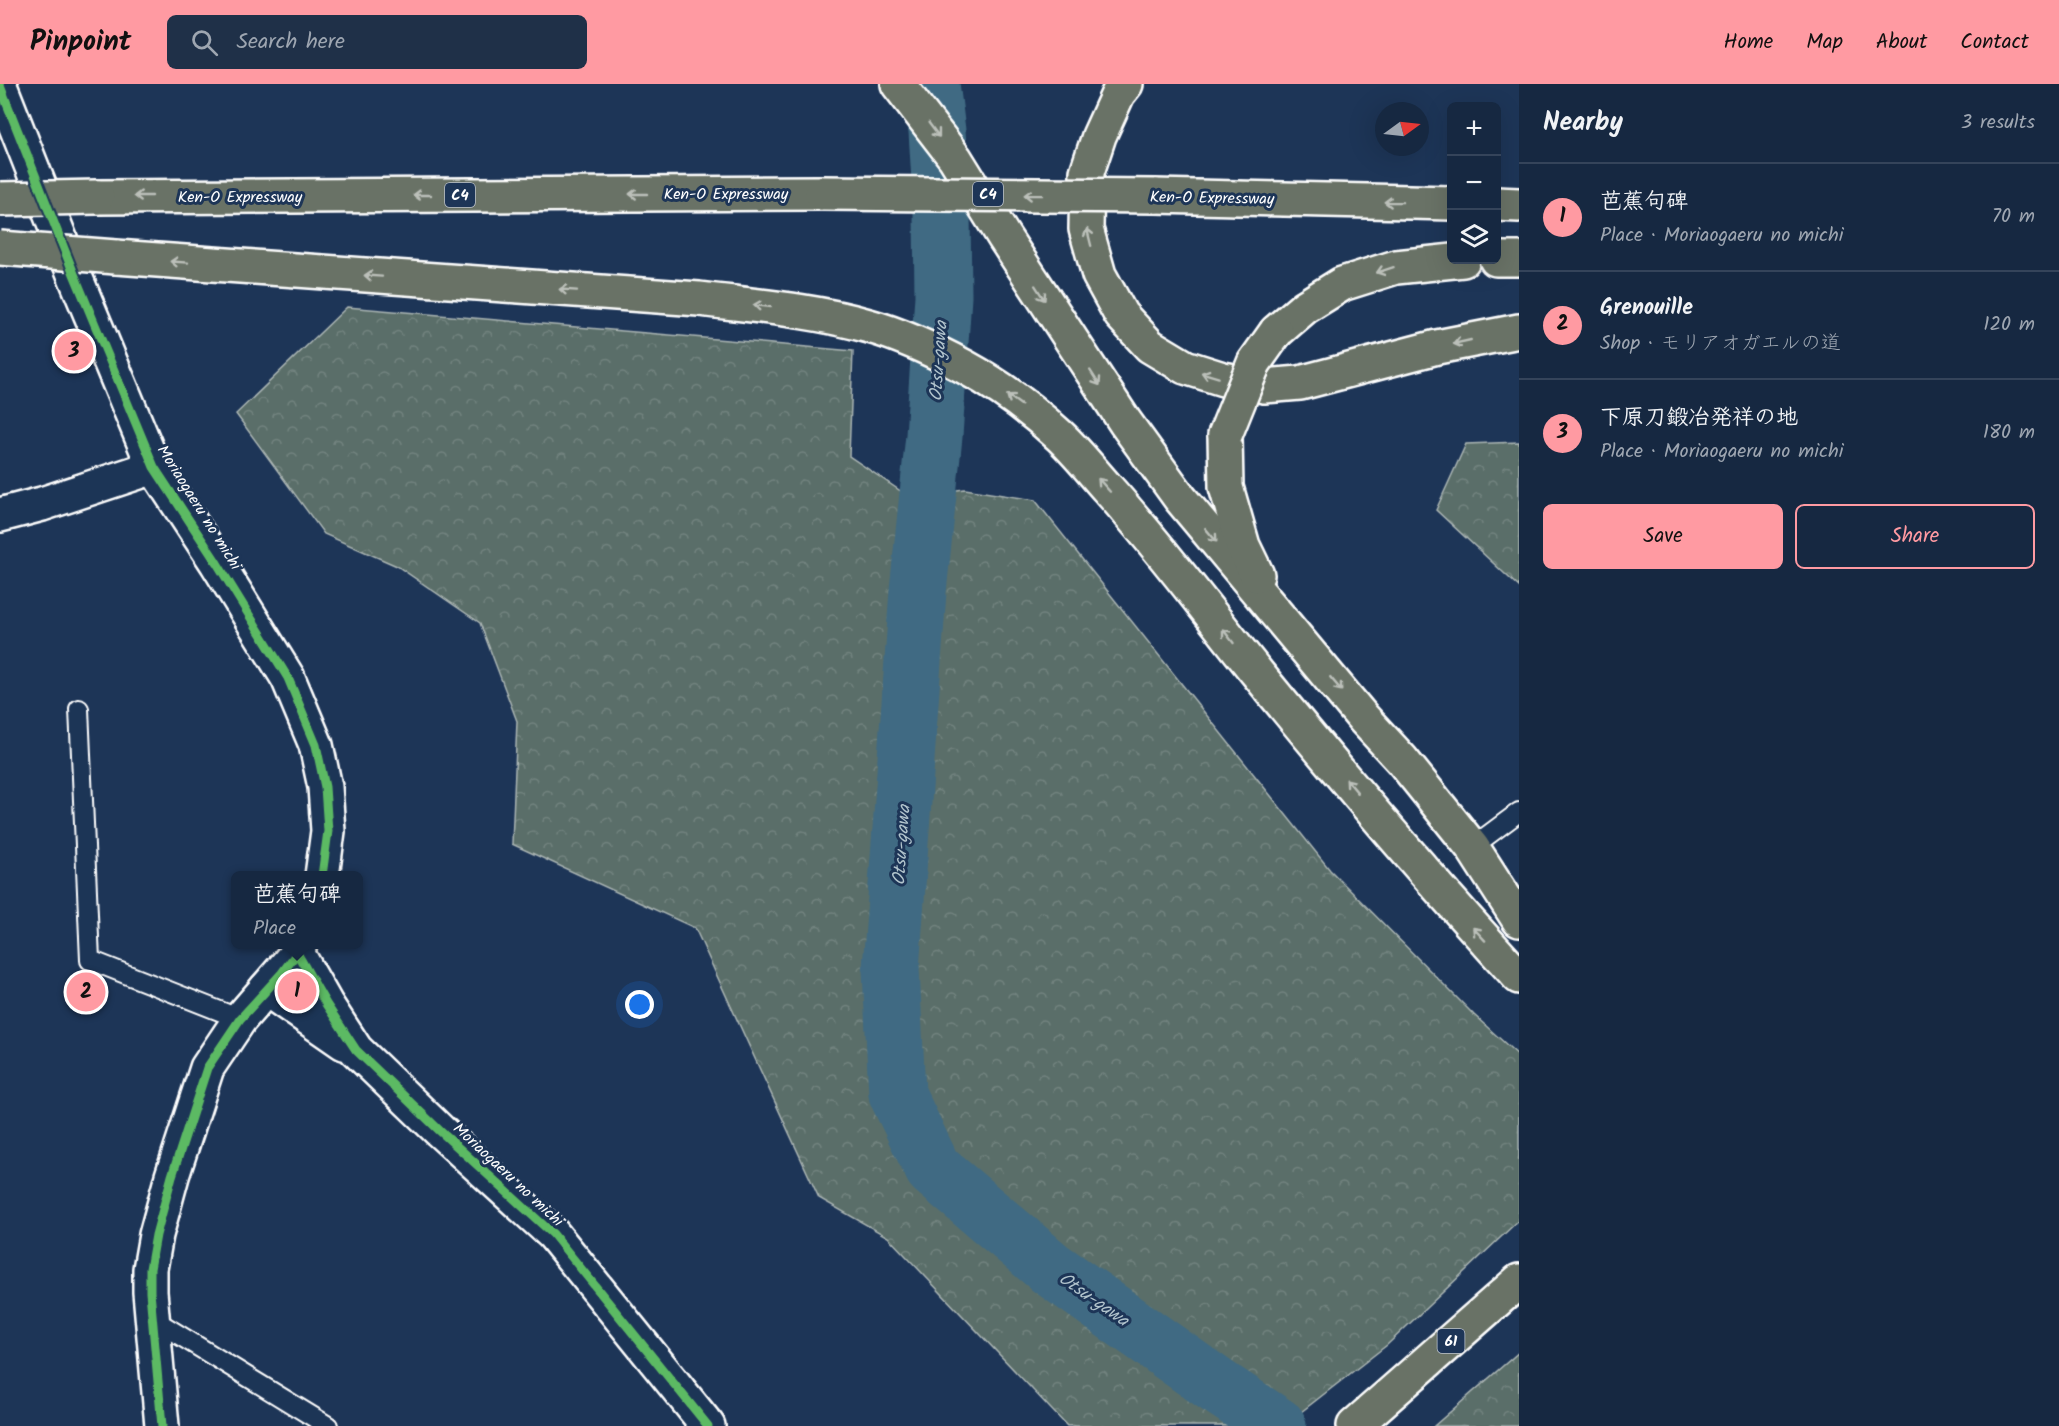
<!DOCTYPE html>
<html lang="en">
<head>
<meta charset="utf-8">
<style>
	:root { --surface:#162841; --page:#1f3048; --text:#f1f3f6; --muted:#9ea6b1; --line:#35445a; --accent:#ff9aa2 }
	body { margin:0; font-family:Kalam,"Klee One",sans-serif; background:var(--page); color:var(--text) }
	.controls { position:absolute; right:18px; top:18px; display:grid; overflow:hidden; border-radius:9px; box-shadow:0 6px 24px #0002 }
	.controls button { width:54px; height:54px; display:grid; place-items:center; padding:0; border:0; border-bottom:2px solid var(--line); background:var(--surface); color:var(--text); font:30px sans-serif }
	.compass { position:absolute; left:1375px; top:18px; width:54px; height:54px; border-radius:50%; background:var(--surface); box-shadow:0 6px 24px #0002; rotate:75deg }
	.you { position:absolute; left:640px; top:921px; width:21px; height:21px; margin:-15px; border:4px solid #fff; border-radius:50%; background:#1a73e8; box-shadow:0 0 0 9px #1a73e833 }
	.badge { display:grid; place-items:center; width:39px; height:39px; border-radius:50%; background:var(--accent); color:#111; font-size:20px; font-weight:700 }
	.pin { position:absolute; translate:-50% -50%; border:3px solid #fff; box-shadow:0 2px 6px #0006 }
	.popup { position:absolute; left:231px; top:787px; width:132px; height:78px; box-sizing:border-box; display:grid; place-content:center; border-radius:9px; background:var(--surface); filter:drop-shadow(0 2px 4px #0005); font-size:20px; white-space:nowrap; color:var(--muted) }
	.popup b { font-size:22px; color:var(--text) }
	.popup::after { content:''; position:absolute; left:50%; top:100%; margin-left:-12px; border:12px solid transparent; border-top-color:var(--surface) }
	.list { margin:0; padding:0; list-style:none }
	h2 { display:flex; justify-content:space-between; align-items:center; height:78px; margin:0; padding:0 24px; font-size:26px }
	h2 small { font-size:20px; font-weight:400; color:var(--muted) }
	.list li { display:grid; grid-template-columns:39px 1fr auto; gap:18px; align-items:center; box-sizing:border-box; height:108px; padding:0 24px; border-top:2px solid var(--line) }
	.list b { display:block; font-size:22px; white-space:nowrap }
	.list p { margin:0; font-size:20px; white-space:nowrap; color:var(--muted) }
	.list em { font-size:20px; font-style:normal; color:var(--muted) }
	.actions { display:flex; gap:12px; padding:18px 24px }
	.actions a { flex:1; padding:14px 0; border:2px solid var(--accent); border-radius:9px; text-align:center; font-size:21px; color:var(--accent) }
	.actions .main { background:var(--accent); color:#111 }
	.icon { flex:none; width:33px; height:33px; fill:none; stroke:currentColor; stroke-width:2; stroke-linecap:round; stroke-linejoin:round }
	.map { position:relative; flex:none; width:1519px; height:1342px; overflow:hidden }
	header { display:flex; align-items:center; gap:36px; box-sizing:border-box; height:84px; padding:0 30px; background:var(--accent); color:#111 }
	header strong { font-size:28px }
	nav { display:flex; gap:33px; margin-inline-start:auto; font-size:21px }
	.search { width:420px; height:54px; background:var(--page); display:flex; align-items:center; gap:15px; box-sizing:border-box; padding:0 21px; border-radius:9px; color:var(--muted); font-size:22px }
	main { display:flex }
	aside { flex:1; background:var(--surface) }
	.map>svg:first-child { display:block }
	.forest { fill:url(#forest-crowns); stroke:#acb6b4; stroke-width:1.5 }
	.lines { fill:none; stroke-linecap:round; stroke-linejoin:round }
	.river { stroke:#3f6b83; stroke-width:57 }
	.lane-casing { stroke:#fff; stroke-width:22 }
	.street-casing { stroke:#fff; stroke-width:38 }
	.secondary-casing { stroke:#fff; stroke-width:38 }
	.primary-casing { stroke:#fff; stroke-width:38 }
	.highway-casing { stroke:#fff; stroke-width:38 }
	.lane { stroke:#1d3557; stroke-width:18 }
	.street { stroke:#1d3557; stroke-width:33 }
	.secondary { stroke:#1d3557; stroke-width:33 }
	.primary { stroke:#697266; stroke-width:33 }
	.highway { stroke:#697266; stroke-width:33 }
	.highway-bridge-casing { stroke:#fff; stroke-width:38; stroke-linecap:butt }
	.highway-bridge { stroke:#697266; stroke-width:33 }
	.cycleway-casing { stroke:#1d3557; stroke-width:13 }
	.cycleway { stroke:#5cba63; stroke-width:9 }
	.oneway { stroke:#bcc0ba }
	.labels { text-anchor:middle; stroke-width:6; stroke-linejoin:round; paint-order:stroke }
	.shield { fill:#1d3557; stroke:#bbc2cd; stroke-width:1.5 }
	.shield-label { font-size:15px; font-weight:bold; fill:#fff }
	.street-label { font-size:16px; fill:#fff; stroke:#1d3557 }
	.water-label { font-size:18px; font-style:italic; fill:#b2c4cd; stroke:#1d3557 }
</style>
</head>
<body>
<header>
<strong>Pinpoint</strong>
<div class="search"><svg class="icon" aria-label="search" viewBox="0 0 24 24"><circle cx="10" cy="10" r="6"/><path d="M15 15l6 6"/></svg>Search here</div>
<nav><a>Home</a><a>Map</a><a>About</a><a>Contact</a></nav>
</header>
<main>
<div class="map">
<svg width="1519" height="1342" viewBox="0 0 1519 1342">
	<defs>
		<pattern id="forest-crowns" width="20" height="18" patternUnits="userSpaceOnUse" patternTransform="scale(1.5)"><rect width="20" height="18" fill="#5a6e69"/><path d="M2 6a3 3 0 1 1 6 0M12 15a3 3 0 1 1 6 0" fill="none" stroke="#738480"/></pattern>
	</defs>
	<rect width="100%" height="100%" fill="#1d3557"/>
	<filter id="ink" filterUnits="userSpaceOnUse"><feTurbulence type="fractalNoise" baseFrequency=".0167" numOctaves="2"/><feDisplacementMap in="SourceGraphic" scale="12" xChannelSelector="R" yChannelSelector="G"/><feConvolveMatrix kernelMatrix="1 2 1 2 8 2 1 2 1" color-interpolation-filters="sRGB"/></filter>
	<g filter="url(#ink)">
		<g class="forest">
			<path d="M 347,223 L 853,267 L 849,372 L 908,412 L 965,405 L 1035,416 L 1330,786 L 1474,931 L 1519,972 L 1519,1136 L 1387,1261 L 1283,1342 L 1067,1342 L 888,1153 L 819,1114 L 695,844 L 512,760 L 517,637 L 480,539 L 397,482 L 324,450 L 236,330 Z"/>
			<path d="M 1519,358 L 1519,503 L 1436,426 L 1466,360 Z"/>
			<path d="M 1519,1268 L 1519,1342 L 1434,1342 Z"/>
		</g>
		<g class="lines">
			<path class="river" d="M 931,0 L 937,47 L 942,129 L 943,212 L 934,352 L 918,507 L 891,885 L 897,1010 L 933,1085 L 1050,1184 L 1217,1302 L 1278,1342"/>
			<g class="lane-casing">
				<g id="lane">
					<path d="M 79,625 L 90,876 L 240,935"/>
					<path d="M 1472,763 L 1519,728"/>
					<path d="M 153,1235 L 328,1342"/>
				</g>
			</g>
			<g class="street-casing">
				<g id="street">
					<path d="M 0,431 L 42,420 L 154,383"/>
					<path d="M 162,1342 L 150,1208 L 150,1185 L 156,1151 L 172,1092 L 207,984 L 240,935 L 266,905"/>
				</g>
			</g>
			<g class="secondary-casing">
				<g id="secondary">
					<path d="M 0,2 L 74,190 L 154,383 L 217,479 L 288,594 L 316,661 L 325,703 L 328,747 L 322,792"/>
					<path d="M 300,860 L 297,869 L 266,905 L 344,959"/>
					<path d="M 297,869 L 326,920 L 356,966 L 440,1047 L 553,1150 L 708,1342"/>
				</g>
			</g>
			<g class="primary-casing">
				<path id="primary" d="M 1354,1342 L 1519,1197"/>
			</g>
			<g class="highway-casing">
				<g id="highway">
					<path d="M 898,0 L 955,74 L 1004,153 L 1125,338 L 1180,414 L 1364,635 L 1402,676 L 1472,763 L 1519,836"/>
					<path d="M 1126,0 L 1118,10 L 1099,52 L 1087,88 L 1086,145 L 1099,191 L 1121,231 L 1150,262 L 1185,283 L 1223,295 L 1264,302 L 1300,299 L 1437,263 L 1519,247"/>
					<path d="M 1155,112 L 1452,119"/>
					<path d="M 97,113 L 822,109"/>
					<path d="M 1496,120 L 1519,121"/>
					<path d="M 116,173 L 699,215 C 756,222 813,226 869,242 C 902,251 935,267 965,283 C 998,301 1032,326 1060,352 C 1077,368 1092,387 1108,405 C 1161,464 1208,528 1258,590 C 1342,693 1429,795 1519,893"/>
					<path d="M 1496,175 L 1519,175"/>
					<path d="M 1276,248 L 1305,223 L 1342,200 L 1396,183 L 1463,176"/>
					<path d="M 1225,351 L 1226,403 L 1243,462 L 1257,491"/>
				</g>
			</g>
			<use href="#lane" class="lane"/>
			<use href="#street" class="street"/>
			<use href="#secondary" class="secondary"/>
			<use href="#primary" class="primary"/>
			<use href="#highway" class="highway"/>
			<g class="highway-bridge-casing">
				<g id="highway-bridge">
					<path d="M 822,109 L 1155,112"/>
					<path d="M 0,115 L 97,113"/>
					<path d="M 0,164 L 116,173"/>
					<path d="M 1225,351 L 1254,279 L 1276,248"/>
				</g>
			</g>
			<use href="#highway-bridge" class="highway-bridge"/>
			<g class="cycleway-casing">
				<g id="cycleway">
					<path d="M 0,2 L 74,190 L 154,383 L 217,479 L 288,594 L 316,661 L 325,703 L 328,747 L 322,792"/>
					<path d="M 297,869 L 326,920 L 356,966 L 440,1047 L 553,1150 L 708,1342"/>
					<path d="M 162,1342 L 150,1208 L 150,1185 L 156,1151 L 172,1092 L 207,984 L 240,935 L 282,889 L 297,869 L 300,861"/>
				</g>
			</g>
			<use href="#cycleway" class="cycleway"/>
		</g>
		<defs><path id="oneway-shaft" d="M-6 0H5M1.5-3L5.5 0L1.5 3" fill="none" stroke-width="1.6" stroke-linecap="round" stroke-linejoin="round" transform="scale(1.5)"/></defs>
		<g class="oneway">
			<use href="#oneway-shaft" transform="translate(934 46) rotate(53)"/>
			<use href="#oneway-shaft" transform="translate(638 110) rotate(180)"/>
			<use href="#oneway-shaft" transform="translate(422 111) rotate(180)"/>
			<use href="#oneway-shaft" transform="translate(1033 111) rotate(-179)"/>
			<use href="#oneway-shaft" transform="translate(143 112) rotate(180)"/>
			<use href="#oneway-shaft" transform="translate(1393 118) rotate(-179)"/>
			<use href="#oneway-shaft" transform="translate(1089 153) rotate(-104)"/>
			<use href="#oneway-shaft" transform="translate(179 178) rotate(-176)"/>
			<use href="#oneway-shaft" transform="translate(1385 186) rotate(162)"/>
			<use href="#oneway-shaft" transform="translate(373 192) rotate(-176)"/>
			<use href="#oneway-shaft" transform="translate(568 206) rotate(-176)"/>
			<use href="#oneway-shaft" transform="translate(1040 209) rotate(57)"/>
			<use href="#oneway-shaft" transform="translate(762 222) rotate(-173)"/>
			<use href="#oneway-shaft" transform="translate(1462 258) rotate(167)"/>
			<use href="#oneway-shaft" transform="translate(1210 291) rotate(-163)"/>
			<use href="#oneway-shaft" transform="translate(1095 294) rotate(57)"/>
			<use href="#oneway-shaft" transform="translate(1014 316) rotate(-144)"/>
			<use href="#oneway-shaft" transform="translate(1104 401) rotate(-132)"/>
			<use href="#oneway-shaft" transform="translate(1211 451) rotate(50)"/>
			<use href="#oneway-shaft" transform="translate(1228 552) rotate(-128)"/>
			<use href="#oneway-shaft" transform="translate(1336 600) rotate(50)"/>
			<use href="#oneway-shaft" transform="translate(1352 702) rotate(-130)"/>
			<use href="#oneway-shaft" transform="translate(1479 850) rotate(-133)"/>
		</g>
	</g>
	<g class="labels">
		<g class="shield">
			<rect x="973" y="98" width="30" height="24" rx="4.5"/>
			<rect x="445" y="99" width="30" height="24" rx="4.5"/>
			<rect x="1437.5" y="1245" width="27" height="24" rx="4.5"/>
		</g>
		<g class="shield-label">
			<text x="988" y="115">C4</text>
			<text x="460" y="116">C4</text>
			<text x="1451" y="1262">61</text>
		</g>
		<g class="street-label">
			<text x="726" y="115">Ken-O Expressway</text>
			<text x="240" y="118">Ken-O Expressway</text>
			<text transform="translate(1212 113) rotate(1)" y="6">Ken-O Expressway</text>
			<text transform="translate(200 423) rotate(58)" y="6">Moriaogaeru no michi</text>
			<text transform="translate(509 1090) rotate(43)" y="6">Moriaogaeru no michi</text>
		</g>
		<g class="water-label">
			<text transform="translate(938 277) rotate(-86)" y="6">Otsu-gawa</text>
			<text transform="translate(901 761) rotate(-86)" y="6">Otsu-gawa</text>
			<text transform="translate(1094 1215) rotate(35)" y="6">Otsu-gawa</text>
		</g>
	</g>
</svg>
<div class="controls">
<button>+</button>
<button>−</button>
<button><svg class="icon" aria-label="layers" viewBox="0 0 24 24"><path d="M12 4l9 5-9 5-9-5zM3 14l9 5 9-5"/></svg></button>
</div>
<svg class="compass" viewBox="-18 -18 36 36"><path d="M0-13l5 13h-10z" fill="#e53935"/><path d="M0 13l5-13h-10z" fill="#9ea6b1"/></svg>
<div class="you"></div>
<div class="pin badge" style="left:297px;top:907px">1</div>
<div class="popup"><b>芭蕉句碑</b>Place</div>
<div class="pin badge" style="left:86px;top:908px">2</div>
<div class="pin badge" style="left:74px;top:267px">3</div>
</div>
<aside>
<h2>Nearby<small>3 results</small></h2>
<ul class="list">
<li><span class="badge">1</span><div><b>芭蕉句碑</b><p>Place · Moriaogaeru no michi</p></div><em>70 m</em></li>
<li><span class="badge">2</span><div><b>Grenouille</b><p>Shop · モリアオガエルの道</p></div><em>120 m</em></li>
<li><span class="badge">3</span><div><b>下原刀鍛冶発祥の地</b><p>Place · Moriaogaeru no michi</p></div><em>180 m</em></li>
</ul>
<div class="actions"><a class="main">Save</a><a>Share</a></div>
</aside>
</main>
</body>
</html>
